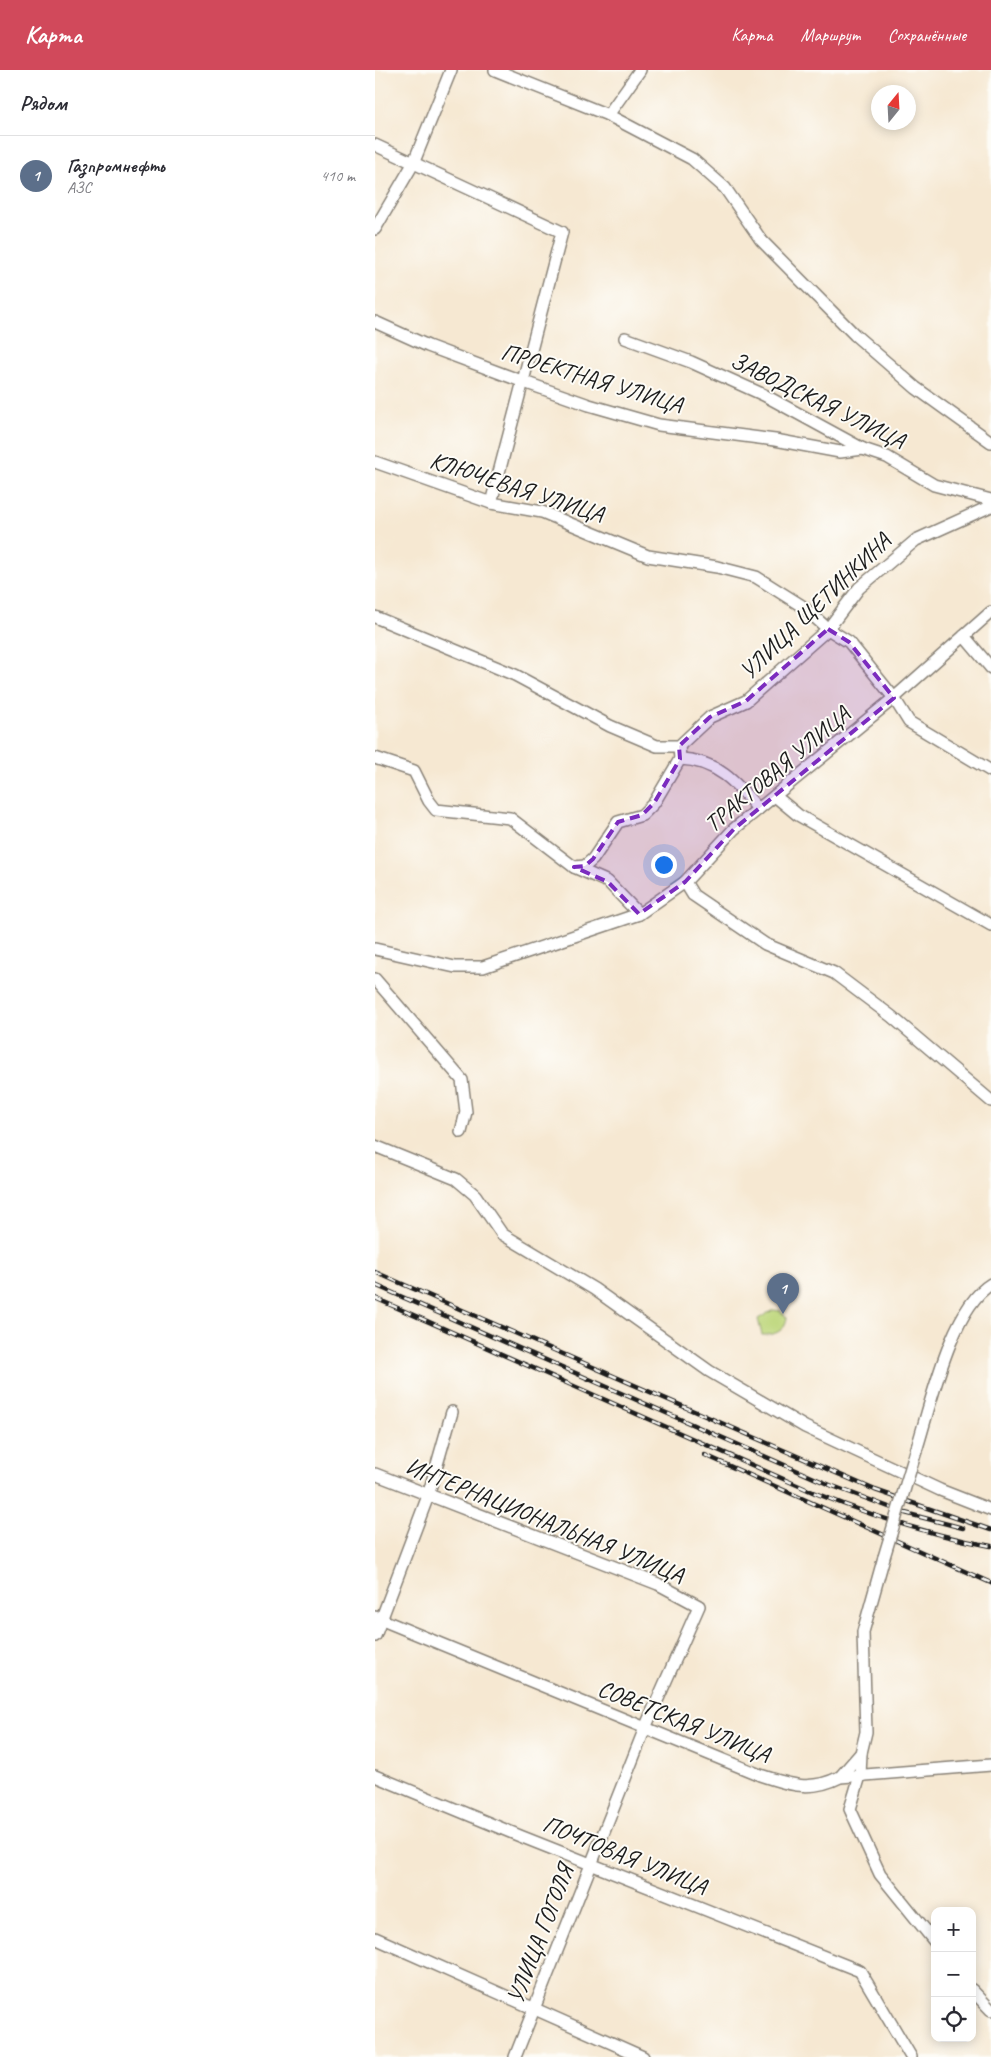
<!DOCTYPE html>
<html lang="ru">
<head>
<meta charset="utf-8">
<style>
	:root { --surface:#fff; --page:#f7f7f7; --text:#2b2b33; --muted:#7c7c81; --line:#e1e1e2; --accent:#d1495b }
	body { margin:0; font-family:Caveat,sans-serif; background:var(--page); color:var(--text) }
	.controls { position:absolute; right:15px; bottom:15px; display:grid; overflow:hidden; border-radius:10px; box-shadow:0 2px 12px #0003 }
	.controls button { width:45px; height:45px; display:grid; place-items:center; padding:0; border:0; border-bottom:1px solid var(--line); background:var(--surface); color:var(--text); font:25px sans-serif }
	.compass { position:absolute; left:496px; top:15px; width:45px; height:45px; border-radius:50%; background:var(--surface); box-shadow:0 2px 12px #0003; rotate:18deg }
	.you { position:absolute; left:288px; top:794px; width:18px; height:18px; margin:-12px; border:4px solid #fff; border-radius:50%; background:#1a73e8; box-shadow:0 0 0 8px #1a73e833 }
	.badge { display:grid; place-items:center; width:32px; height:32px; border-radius:50%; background:var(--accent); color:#fff; font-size:16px; font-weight:700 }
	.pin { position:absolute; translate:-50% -41px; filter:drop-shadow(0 1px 2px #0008) }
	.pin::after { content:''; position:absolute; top:26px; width:18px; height:15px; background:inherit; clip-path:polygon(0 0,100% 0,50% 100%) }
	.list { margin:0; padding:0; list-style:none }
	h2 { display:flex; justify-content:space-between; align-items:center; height:65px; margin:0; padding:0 20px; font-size:21px }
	h2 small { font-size:16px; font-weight:400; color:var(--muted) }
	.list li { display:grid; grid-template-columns:32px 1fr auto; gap:15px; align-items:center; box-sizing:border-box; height:80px; padding:0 20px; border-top:1px solid var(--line) }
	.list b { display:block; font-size:19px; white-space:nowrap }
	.list p { margin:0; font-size:16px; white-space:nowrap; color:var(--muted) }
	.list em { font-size:16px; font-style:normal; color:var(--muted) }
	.icon { flex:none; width:28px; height:28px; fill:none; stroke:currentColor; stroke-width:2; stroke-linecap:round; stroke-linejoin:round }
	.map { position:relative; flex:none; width:616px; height:1987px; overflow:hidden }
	header { display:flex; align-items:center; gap:30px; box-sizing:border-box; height:70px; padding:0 25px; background:var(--accent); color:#fff }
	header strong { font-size:24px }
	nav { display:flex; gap:28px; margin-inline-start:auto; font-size:18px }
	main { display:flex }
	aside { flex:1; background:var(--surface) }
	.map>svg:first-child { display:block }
	.green { fill:#bed77c; stroke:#6d7a4c }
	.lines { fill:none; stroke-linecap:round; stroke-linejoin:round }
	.minor-casing { stroke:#898277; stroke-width:14 }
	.minor { stroke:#fff; stroke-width:11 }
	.rail-casing { stroke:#1c1c1c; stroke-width:4.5 }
	.rail { stroke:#fdfcf7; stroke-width:2.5; stroke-dasharray:8; stroke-linecap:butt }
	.minor-bridge-casing { stroke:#898277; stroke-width:14; stroke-linecap:butt }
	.minor-bridge { stroke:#fff; stroke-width:11 }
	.marked { fill:#7b2cbf; fill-opacity:0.2; stroke:#7b2cbf; stroke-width:4; stroke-dasharray:10 6; stroke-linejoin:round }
	.labels { text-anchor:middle; stroke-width:4; stroke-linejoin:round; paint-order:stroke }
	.street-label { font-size:24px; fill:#1c1c1c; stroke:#fdfcf7 }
</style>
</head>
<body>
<header>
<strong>Карта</strong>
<nav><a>Карта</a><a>Маршрут</a><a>Сохранённые</a></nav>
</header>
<main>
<aside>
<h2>Рядом<small></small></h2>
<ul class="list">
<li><span class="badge" style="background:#5c6f8a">1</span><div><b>Газпромнефть</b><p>АЗС</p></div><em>410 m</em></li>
</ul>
</aside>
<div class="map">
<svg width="616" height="1987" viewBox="0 0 616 1987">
	<rect width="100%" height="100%" fill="#fdfcf7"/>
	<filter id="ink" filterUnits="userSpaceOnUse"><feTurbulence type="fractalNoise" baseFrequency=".02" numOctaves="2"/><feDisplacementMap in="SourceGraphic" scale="10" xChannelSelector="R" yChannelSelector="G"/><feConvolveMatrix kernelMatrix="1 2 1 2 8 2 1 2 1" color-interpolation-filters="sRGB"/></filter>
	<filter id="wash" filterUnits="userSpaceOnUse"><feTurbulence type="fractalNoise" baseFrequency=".0096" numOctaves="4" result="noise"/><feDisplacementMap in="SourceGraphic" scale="20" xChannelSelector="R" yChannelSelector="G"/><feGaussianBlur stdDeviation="1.12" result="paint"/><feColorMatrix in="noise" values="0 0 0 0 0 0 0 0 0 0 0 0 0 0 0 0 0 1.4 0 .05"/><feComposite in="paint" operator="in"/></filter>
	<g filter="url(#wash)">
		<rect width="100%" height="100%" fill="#f6e8d2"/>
		<path class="green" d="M 398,1240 L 406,1241 L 412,1248 C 409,1262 400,1265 387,1265 L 383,1249 Z"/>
	</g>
	<g filter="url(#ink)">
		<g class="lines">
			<g class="minor-casing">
				<g id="minor">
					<path d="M 120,0 L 233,45 L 317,89 L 350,118 L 386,170 L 480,265 L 541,318 L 616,372"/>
					<path d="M 233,45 L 265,0"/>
					<path d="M 0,75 L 187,162 L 116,433"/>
					<path d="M 0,159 L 38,94 L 76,0"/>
					<path d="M 0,252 L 53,276 L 149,312 L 214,335 L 284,355 L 400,370 L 465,382 L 488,379"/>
					<path d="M 250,268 L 316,292 L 389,325 L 488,379 L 512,387 L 559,415 L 616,430"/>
					<path d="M 0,392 L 116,433 L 167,442 L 273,486 L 342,497 L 381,507 L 427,536 L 453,559 L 474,572 L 519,628 L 534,652 L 616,701"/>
					<path d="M 0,547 L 140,605 L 235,656 L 282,676 L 304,676 L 335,647 L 371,631 L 453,559 L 484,518 L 541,470 L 616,436"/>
					<path d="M 589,566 L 616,598"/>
					<path d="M 0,688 L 39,701 L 54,731 L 61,740 L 135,748 L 199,797 L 233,812 L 264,844"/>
					<path d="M 305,689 C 341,690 362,713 383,739"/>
					<path d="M 400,726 L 423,745 L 616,855"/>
					<path d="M 199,797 L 210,796 L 218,789 L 243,752 L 267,745 L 279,733 L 305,689 L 304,676"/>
					<path d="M 310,812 L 318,825 L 390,874 L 459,903 L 516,946 L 616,1031"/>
					<path d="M 0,879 L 80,897 L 108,897 L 264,844 L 310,812 L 359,759 L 519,628 L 616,542"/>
					<path d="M 0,909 L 87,1010 L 91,1042 L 86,1062"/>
					<path d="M 0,1076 L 81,1109 L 100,1125 L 127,1164 L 219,1219 L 334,1301 L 430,1357 L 565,1420 L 616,1440"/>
					<path d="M 541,1381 C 555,1337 576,1238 616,1214"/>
					<path d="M 0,1404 L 283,1514 L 324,1536 L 270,1658 L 140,1987"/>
					<path d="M 0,1547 L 385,1705 C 415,1715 436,1722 465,1707 L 616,1695"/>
					<path d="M 0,1566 L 53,1426 L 77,1342"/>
					<path d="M 486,1683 L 485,1706 L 475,1739 L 505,1804 L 560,1872"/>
					<path d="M 0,1706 L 145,1766 L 485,1901 L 536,1987"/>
					<path d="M 465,1707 L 486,1683 L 491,1662 L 488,1562 L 509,1487"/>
					<path d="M 0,1868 L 268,1987"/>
					<path d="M 597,1920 L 616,1940"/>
				</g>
			</g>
			<use href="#minor" class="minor"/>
			<g class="rail-casing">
				<g id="rail">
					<path d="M 0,1202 L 500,1420 L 616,1460"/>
					<path d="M 0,1215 L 455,1415 L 530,1443 L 588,1458"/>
					<path d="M 0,1228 L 440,1423 C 497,1446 555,1465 616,1476"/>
					<path d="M 330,1385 L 616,1513"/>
				</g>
			</g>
			<use href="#rail" class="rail"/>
			<g class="minor-bridge-casing">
				<path id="minor-bridge" d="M 509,1487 L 541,1381"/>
			</g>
			<use href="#minor-bridge" class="minor-bridge"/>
		</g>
	</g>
	<path class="marked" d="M 453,559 L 474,572 L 519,628 L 359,759 L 310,812 L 264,844 L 233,812 L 199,797 L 210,796 L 218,789 L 243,752 L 267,745 L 279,733 L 305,689 L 304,676 L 335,647 L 371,631 Z"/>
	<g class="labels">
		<g class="street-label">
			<text transform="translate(217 308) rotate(17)" y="8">ПРОЕКТНАЯ УЛИЦА</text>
			<text transform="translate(443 330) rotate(26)" y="8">ЗАВОДСКАЯ УЛИЦА</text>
			<text transform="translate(142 417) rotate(18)" y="8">КЛЮЧЕВАЯ УЛИЦА</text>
			<text transform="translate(440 536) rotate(-44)" y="8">УЛИЦА ЩЕТИНКИНА</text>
			<text transform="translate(402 699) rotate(-40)" y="8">ТРАКТОВАЯ УЛИЦА</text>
			<text transform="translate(170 1450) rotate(22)" y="8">ИНТЕРНАЦИОНАЛЬНАЯ УЛИЦА</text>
			<text transform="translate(309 1651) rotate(22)" y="8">СОВЕТСКАЯ УЛИЦА</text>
			<text transform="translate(250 1785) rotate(22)" y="8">ПОЧТОВАЯ УЛИЦА</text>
			<text transform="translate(165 1864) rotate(-69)" y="8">УЛИЦА ГОГОЛЯ</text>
		</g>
	</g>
</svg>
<div class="controls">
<button>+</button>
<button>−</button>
<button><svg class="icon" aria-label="locate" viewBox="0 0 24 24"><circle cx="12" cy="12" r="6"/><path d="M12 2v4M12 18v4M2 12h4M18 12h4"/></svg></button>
</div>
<svg class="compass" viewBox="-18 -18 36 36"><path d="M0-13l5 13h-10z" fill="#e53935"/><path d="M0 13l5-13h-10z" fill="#7c7c81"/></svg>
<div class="you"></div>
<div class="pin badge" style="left:408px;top:1244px;background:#5c6f8a">1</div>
</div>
</main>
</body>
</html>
